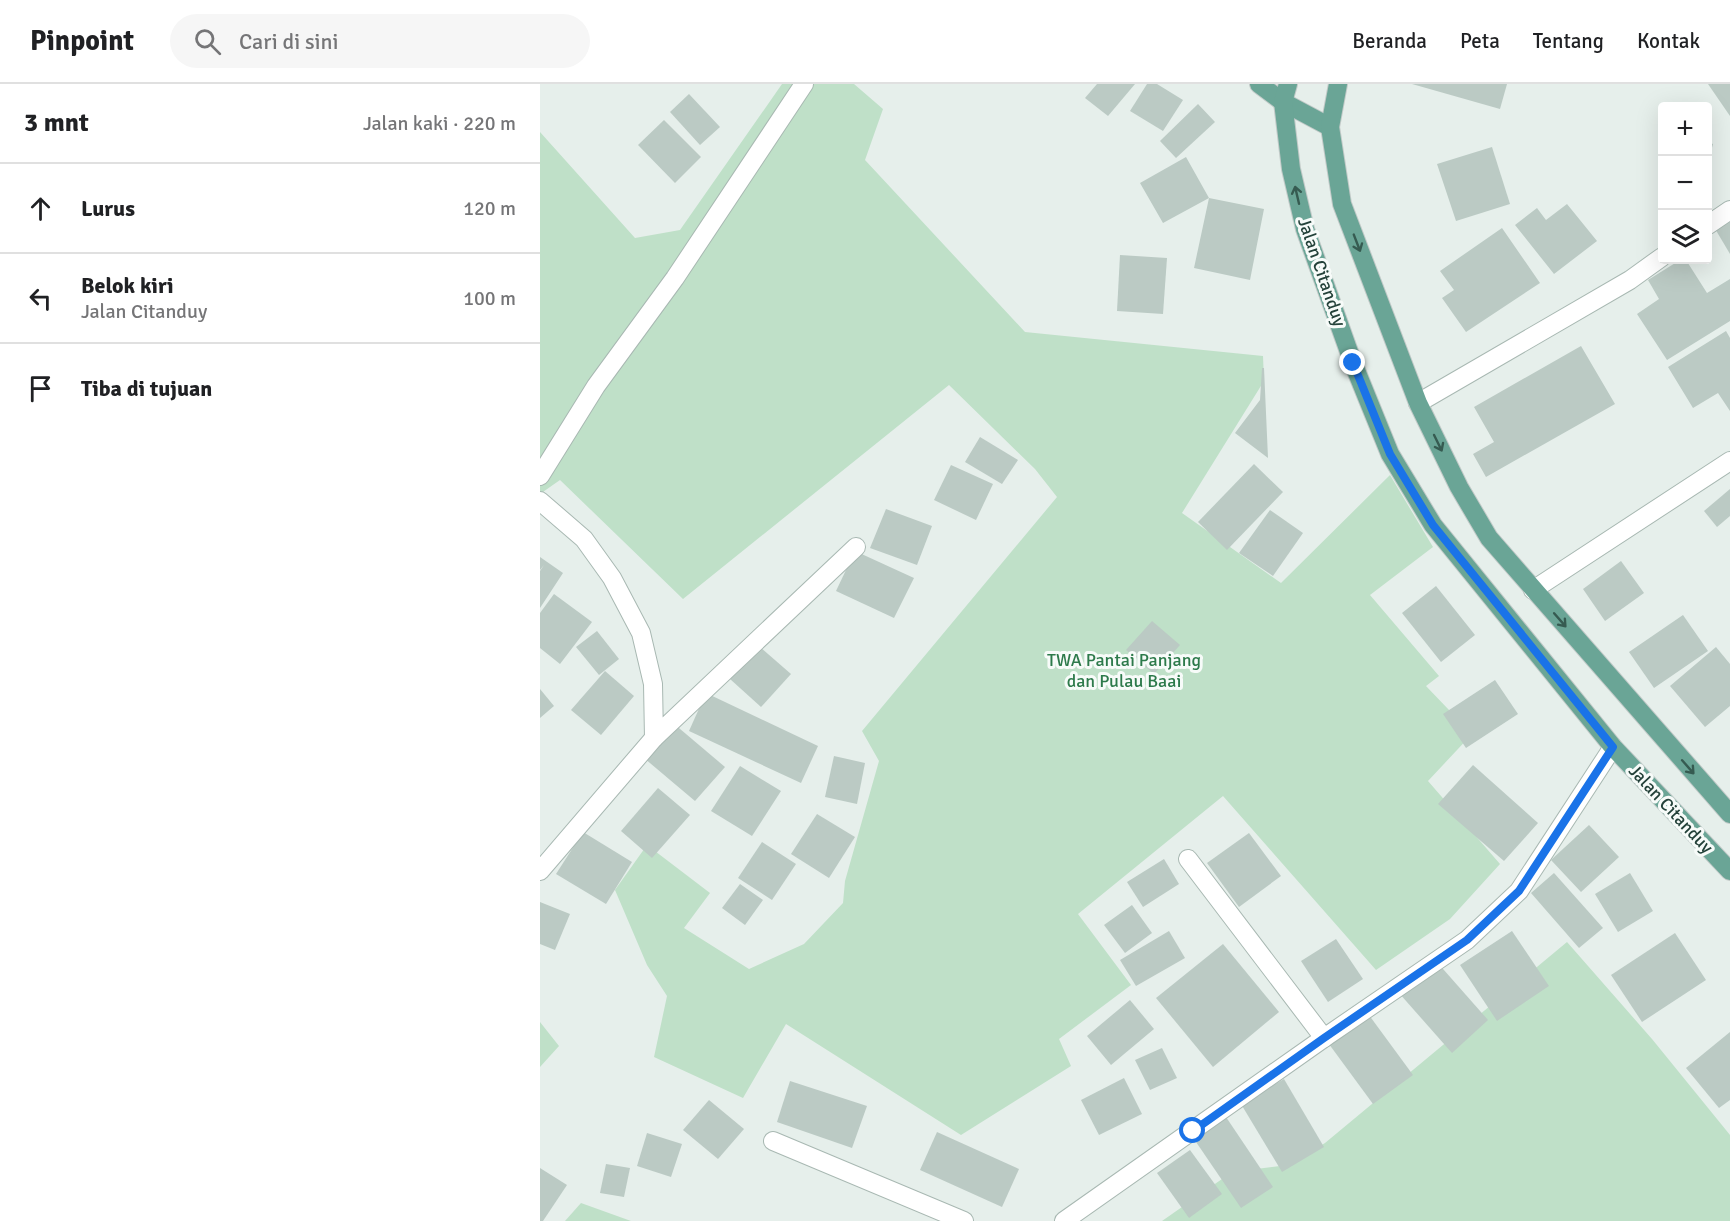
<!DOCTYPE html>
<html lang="id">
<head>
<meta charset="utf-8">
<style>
	:root { --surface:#fff; --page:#f6f6f6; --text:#202124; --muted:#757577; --line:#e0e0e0 }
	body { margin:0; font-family:Signika,sans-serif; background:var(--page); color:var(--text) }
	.controls { position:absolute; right:18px; top:18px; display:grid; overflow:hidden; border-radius:6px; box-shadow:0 6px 24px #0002 }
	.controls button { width:54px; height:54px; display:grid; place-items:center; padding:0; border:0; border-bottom:2px solid var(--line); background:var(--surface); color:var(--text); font:30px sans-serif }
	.stop { position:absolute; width:18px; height:18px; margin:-14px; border:4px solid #1a73e8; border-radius:50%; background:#fff }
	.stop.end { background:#1a73e8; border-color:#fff; box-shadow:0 2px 6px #0008 }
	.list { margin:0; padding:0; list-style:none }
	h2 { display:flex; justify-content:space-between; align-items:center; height:78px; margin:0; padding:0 24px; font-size:26px }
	h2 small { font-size:20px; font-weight:400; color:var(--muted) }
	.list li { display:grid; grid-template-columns:39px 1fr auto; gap:18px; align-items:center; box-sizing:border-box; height:90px; padding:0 24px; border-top:2px solid var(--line) }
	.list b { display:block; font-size:22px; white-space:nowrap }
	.list p { margin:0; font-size:20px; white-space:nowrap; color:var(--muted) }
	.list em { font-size:20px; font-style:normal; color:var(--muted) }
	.icon { flex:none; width:33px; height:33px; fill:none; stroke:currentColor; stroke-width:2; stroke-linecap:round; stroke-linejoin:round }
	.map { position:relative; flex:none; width:1190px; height:1137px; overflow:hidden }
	header { display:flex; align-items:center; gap:36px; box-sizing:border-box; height:84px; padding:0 30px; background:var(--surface); border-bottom:2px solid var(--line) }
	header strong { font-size:28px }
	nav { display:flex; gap:33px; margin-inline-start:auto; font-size:21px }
	.search { width:420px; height:54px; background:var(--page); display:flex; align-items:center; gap:15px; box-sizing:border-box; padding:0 21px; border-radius:33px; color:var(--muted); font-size:22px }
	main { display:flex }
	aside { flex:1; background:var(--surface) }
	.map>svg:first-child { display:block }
	.green { fill:#bfe0c8 }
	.building { fill:#bbcac4 }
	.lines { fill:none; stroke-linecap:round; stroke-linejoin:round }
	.minor-casing { stroke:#a8b8b2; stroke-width:20 }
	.primary-casing { stroke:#c2cac8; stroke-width:20 }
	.minor { stroke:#fff; stroke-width:18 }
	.primary { stroke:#6aa596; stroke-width:18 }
	.oneway { stroke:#365b51 }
	.route { stroke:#1a73e8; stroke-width:8 }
	.labels { text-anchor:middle; stroke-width:6; stroke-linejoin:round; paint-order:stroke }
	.street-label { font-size:18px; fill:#24423a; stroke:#f7fbf9 }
	.park-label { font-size:18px; fill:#2d7a4b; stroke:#f7fbf9 }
</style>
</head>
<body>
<header>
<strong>Pinpoint</strong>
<div class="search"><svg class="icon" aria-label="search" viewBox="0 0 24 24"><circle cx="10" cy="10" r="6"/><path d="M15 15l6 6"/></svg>Cari di sini</div>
<nav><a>Beranda</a><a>Peta</a><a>Tentang</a><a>Kontak</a></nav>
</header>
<main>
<aside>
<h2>3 mnt<small>Jalan kaki · 220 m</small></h2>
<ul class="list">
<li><svg class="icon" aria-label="ahead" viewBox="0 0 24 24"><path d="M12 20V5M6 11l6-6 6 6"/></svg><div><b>Lurus</b></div><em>120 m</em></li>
<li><svg class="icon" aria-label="left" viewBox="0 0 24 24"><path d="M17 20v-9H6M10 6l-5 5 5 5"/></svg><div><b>Belok kiri</b><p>Jalan Citanduy</p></div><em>100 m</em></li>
<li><svg class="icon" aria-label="arrive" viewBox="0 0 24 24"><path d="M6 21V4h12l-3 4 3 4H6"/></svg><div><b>Tiba di tujuan</b></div></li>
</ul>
</aside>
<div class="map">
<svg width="1190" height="1137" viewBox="0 0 1190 1137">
	<rect width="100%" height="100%" fill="#e6efeb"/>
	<g class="green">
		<path d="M 242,0 L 314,0 L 343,25 L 325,76 L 485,248 L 723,272 L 724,297 L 642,429 L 741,499 L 850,391 L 893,463 L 830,511 L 899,592 L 886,602 L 932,650 L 888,697 L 960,780 L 910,835 L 836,886 L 683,712 L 538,830 L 591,901 L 519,955 L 531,982 L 421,1051 L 246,940 L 203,1014 L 114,973 L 127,912 L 107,881 L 75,806 L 107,761 L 170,809 L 144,844 L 209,885 L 264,860 L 303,819 L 305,797 L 339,677 L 322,647 L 517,413 L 495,385 L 409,301 L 143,515 L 20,396 L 0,410 L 0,48 L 95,154 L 140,146 Z"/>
		<path d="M 1027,858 L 1112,955 L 1190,1051 L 1190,1137 L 622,1137 L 692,1088 L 748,1081 L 785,1059 Z"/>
		<path d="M 0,938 L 19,962 L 0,983 Z"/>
		<path d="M 41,1119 L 91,1137 L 25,1137 Z"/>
	</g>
	<g class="building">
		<path d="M 557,0 L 595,0 L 568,32 L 545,14 Z"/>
		<path d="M 607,0 L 617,0 L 643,16 L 623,47 L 590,27 Z"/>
		<path d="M 872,0 L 967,0 L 960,25 Z"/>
		<path d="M 1168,0 L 1190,0 L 1190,32 Z"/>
		<path d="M 149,10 L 180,43 L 160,61 L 130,28 Z"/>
		<path d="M 658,20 L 675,38 L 636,74 L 620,57 Z"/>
		<path d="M 124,36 L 161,73 L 135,99 L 98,61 Z"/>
		<path d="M 1168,58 L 1173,60 L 1168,78 Z"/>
		<path d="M 952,63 L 970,120 L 916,137 L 897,80 Z"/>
		<path d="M 646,73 L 669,114 L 724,125 L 710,196 L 654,184 L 669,114 L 623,139 L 600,99 Z"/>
		<path d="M 1027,120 L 1057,157 L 1014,190 L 975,141 L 997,124 L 1006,136 Z"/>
		<path d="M 1190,134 L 1190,170 L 1174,143 Z"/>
		<path d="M 962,144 L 1000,199 L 926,248 L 902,214 L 914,206 L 900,187 Z"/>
		<path d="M 580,171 L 627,174 L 623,230 L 577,227 Z"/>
		<path d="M 1140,176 L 1146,176 L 1167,209 L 1190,195 L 1190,237 L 1127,276 L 1097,230 L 1119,215 L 1108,196 Z"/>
		<path d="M 1186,247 L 1190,254 L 1190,327 L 1178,309 L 1153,324 L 1128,283 Z"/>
		<path d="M 1041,262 L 1075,320 L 946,393 L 933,370 L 954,358 L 934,323 Z"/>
		<path d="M 722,284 L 724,284 L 728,374 L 695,349 L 720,316 Z"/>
		<path d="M 440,353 L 478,376 L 462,400 L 425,378 Z"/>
		<path d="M 714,380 L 743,408 L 687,466 L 658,438 Z"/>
		<path d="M 411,381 L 453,400 L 436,436 L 394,416 Z"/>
		<path d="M 1190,405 L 1190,432 L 1177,443 L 1164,427 Z"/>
		<path d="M 346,425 L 392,442 L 377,481 L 330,464 Z"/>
		<path d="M 730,426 L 763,449 L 733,492 L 699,469 Z"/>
		<path d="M 315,467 L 374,494 L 354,534 L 296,507 Z"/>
		<path d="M 0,473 L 23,489 L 0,524 L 0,487 L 4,481 L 0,486 Z"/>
		<path d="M 1081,477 L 1104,509 L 1065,537 L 1043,505 Z"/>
		<path d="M 896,502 L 935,551 L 901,578 L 862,529 Z"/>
		<path d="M 14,510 L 52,538 L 20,580 L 0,564 L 0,529 Z"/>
		<path d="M 1143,531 L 1168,567 L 1114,604 L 1089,568 Z"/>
		<path d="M 612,537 L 640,561 L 614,590 L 586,566 Z"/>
		<path d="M 57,547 L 79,575 L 59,591 L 36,563 Z"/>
		<path d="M 219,562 L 251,590 L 221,623 L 190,595 Z"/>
		<path d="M 1176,563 L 1190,580 L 1190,622 L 1165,643 L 1130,602 Z"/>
		<path d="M 65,587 L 94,612 L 61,651 L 31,626 Z"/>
		<path d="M 955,596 L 978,630 L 926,664 L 903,630 Z"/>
		<path d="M 0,605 L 14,622 L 0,634 Z"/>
		<path d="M 166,609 L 278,662 L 261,699 L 149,647 Z"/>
		<path d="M 133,639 L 185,683 L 155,717 L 104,674 Z"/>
		<path d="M 294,672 L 325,679 L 317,720 L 285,713 Z"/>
		<path d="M 933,681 L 998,739 L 964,777 L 898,720 Z"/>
		<path d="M 200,682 L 241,707 L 212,752 L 171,727 Z"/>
		<path d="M 118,704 L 150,731 L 112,774 L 81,747 Z"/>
		<path d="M 277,730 L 315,753 L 289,794 L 251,770 Z"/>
		<path d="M 1049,741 L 1079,773 L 1041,808 L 1011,776 Z"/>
		<path d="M 43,748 L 92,778 L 66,820 L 16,790 Z"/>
		<path d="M 709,749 L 741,792 L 699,823 L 667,779 Z"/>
		<path d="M 222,758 L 256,780 L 232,816 L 198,794 Z"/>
		<path d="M 624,775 L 639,800 L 603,823 L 587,798 Z"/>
		<path d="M 1014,789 L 1063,844 L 1039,864 L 991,809 Z"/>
		<path d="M 1090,789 L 1113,827 L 1078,848 L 1055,810 Z"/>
		<path d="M 200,800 L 223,816 L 205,841 L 182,824 Z"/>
		<path d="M 0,818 L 30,830 L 15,866 L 0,860 Z"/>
		<path d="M 592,821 L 612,849 L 585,869 L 564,841 Z"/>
		<path d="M 629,847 L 645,874 L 596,902 L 580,876 Z"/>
		<path d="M 972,847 L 1009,902 L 957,937 L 920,881 Z"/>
		<path d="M 1135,849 L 1166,896 L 1102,938 L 1071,891 Z"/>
		<path d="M 796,855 L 823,895 L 788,918 L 761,877 Z"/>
		<path d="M 683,860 L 739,928 L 673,983 L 616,914 Z"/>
		<path d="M 896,877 L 948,936 L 912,969 L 859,909 Z"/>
		<path d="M 590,916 L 614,945 L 571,981 L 547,952 Z"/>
		<path d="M 826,927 L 873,991 L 833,1020 L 786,956 Z"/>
		<path d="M 1190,948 L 1190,1016 L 1179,1024 L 1146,984 Z"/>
		<path d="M 622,964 L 637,994 L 610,1006 L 595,976 Z"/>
		<path d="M 584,994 L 602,1030 L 559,1051 L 541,1016 Z"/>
		<path d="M 744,995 L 784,1063 L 742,1088 L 701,1020 Z"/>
		<path d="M 250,997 L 327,1022 L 312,1064 L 237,1038 Z"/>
		<path d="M 169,1016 L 204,1045 L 178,1075 L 143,1046 Z"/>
		<path d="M 686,1033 L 733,1103 L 701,1124 L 654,1055 Z"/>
		<path d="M 397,1048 L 479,1085 L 462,1123 L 380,1086 Z"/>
		<path d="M 107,1049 L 142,1060 L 131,1093 L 97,1082 Z"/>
		<path d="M 650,1066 L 682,1110 L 649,1134 L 617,1089 Z"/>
		<path d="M 66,1080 L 90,1084 L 84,1113 L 60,1109 Z"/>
		<path d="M 0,1084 L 27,1101 L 3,1137 L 0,1137 Z"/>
	</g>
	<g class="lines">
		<g class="minor-casing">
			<g id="minor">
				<path d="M 1168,141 L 1190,126"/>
				<path d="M 878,319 L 1090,196 L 1122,173"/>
				<path d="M 0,392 L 56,302 L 135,194 L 264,0"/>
				<path d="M 0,417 L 44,455 L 72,494 L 101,549 L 113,600 L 114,654 L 316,463"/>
				<path d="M 993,506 L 1190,377"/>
				<path d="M 648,775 L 784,954"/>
				<path d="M 0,787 L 114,654"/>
				<path d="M 233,1057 L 424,1137"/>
				<path d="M 524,1137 L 784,954 L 927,856 L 979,807 L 1073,663"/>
			</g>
		</g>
		<g class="primary-casing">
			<g id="primary">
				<path d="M 719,0 L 743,18 L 790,43"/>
				<path d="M 748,0 L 743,18 L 751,85 L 765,145 L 813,279 L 850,370 L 893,441 L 1073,663 L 1190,787"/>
				<path d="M 798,0 L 790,43 L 802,120 L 878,319 L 919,403 L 949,454 L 1190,730"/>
			</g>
		</g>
		<use href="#minor" class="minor"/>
		<use href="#primary" class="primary"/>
	</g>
	<defs><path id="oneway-shaft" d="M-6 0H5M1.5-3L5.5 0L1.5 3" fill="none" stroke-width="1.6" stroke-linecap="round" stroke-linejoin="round" transform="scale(1.5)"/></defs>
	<g class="oneway">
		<use href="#oneway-shaft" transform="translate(757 111) rotate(-103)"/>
		<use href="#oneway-shaft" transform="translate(817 159) rotate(69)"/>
		<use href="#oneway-shaft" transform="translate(898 359) rotate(64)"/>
		<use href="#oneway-shaft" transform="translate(1020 536) rotate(49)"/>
		<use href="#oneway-shaft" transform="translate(1148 683) rotate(49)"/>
	</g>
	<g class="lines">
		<path class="route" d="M 653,1047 L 784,954 L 927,856 L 979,807 L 1073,663 L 893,441 L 850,370 L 813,279"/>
	</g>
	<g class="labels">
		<g class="street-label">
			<text transform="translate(782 188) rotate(71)" y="6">Jalan Citanduy</text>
			<text transform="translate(1131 725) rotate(47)" y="6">Jalan Citanduy</text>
		</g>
		<g class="park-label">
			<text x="584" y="582">TWA Pantai Panjang<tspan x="584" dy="21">dan Pulau Baai</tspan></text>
		</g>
	</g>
</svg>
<div class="controls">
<button>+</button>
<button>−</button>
<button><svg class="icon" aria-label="layers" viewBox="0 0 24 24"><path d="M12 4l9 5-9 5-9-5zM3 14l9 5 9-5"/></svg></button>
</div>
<div class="stop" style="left:653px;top:1047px"></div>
<div class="stop end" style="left:813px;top:279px"></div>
</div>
</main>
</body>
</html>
